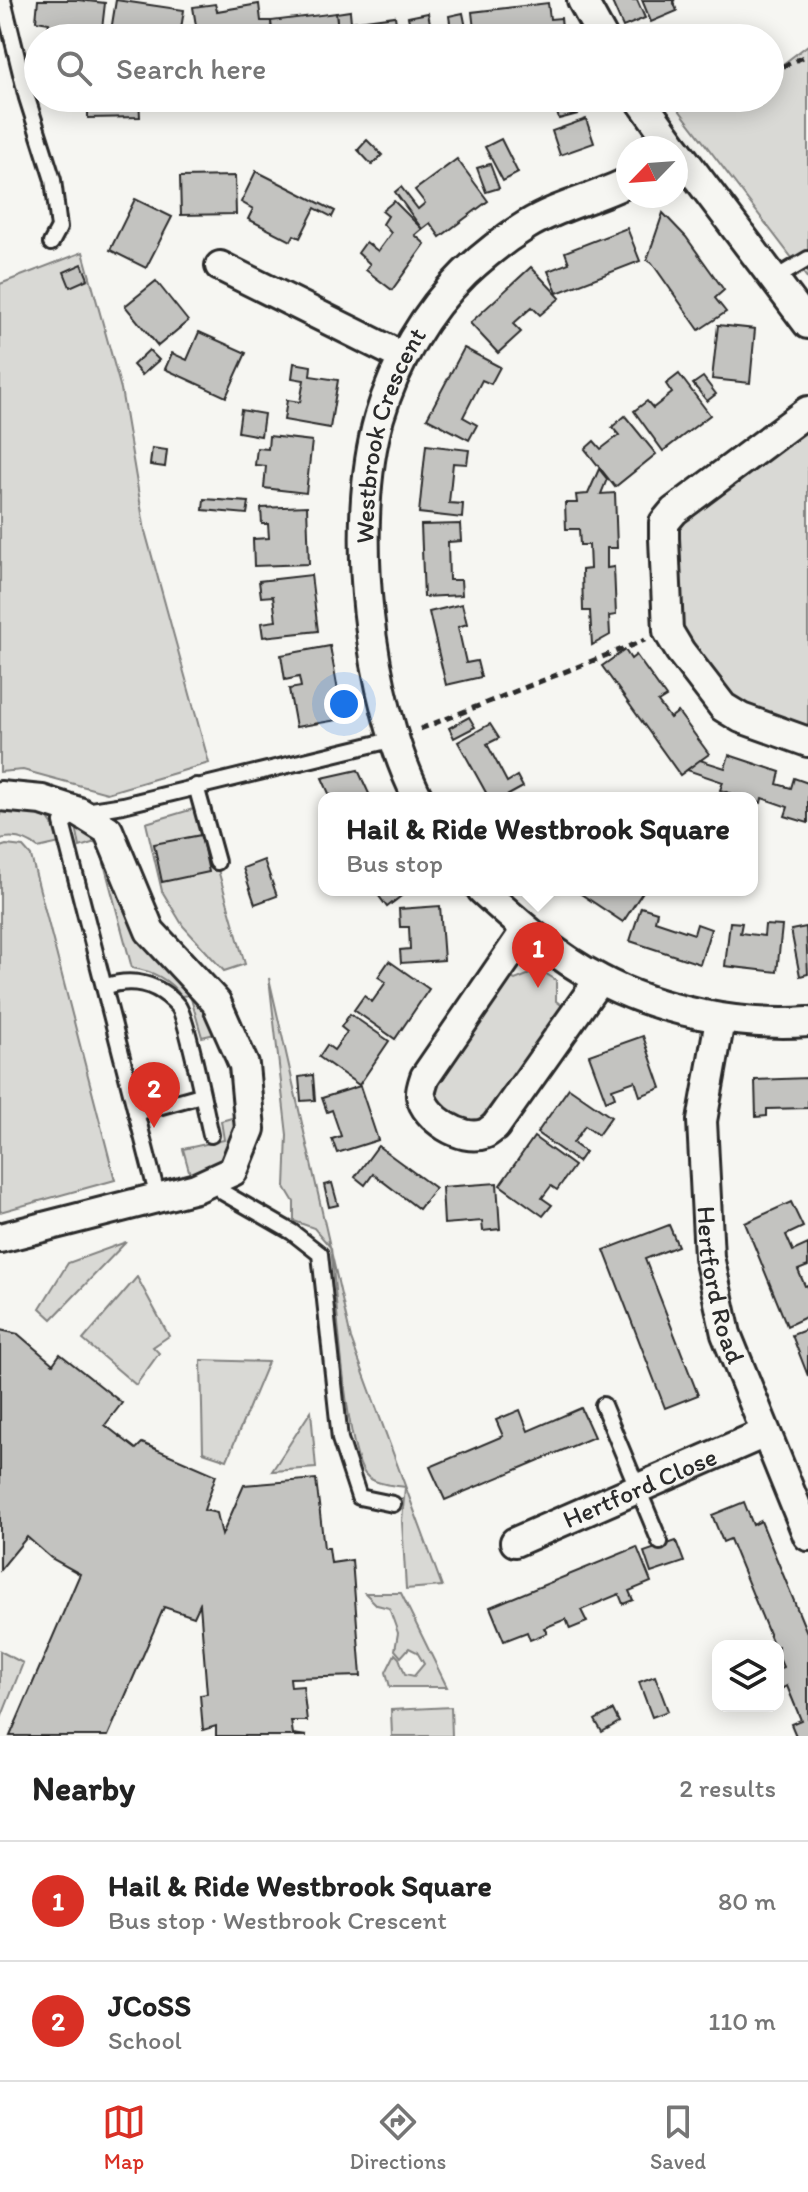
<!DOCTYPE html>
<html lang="en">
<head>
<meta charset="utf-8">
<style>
	:root { --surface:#fff; --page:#f2f2f2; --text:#222; --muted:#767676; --line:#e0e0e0; --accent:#d93025 }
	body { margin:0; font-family:Itim,sans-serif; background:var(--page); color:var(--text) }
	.controls { position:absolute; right:24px; bottom:24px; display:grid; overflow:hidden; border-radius:16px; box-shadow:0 4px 20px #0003 }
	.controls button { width:72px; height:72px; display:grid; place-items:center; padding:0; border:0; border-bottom:2px solid var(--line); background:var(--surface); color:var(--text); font:40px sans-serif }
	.compass { position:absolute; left:616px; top:136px; width:72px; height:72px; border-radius:50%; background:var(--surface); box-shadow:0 4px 20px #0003; rotate:245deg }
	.you { position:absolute; left:344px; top:704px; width:28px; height:28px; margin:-20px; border:6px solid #fff; border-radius:50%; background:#1a73e8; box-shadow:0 0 0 12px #1a73e833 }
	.badge { display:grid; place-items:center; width:52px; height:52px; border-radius:50%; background:var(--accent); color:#fff; font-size:26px; font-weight:700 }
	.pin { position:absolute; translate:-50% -66px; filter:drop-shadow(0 2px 4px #0008) }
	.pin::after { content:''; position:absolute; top:42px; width:28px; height:24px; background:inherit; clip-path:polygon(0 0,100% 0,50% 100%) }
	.popup { position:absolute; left:318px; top:792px; width:440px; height:104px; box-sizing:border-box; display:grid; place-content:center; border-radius:16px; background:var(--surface); filter:drop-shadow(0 2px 6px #0005); font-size:26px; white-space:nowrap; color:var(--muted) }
	.popup b { font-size:30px; color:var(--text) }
	.popup::after { content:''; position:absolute; left:50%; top:100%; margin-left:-16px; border:16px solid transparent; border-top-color:var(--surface) }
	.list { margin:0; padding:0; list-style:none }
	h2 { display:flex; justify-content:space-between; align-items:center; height:104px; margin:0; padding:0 32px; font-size:34px }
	h2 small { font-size:26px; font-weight:400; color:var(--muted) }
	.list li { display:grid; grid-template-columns:52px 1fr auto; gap:24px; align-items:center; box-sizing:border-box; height:120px; padding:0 32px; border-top:2px solid var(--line) }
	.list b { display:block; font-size:30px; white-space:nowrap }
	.list p { margin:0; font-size:26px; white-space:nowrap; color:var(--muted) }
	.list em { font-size:26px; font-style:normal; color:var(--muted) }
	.icon { flex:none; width:44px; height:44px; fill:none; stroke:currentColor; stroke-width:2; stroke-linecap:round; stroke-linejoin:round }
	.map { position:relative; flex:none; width:808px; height:1736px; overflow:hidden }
	.search { position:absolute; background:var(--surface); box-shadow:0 4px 20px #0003; left:24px; right:24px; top:24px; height:88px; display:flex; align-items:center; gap:20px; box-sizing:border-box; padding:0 28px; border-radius:44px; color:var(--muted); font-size:30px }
	.sheet { height:344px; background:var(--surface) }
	nav { display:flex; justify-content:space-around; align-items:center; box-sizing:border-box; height:112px; border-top:2px solid var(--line); background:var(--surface); font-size:22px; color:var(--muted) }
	nav a { display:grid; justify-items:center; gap:4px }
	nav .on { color:var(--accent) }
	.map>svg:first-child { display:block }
	.green { fill:#d9d9d5; stroke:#828280; stroke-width:2 }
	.building { fill:#c3c3c0; stroke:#2b2b2b; stroke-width:2 }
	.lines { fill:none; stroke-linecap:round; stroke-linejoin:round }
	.lane-casing { stroke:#2b2b2b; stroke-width:20 }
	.street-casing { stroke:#2b2b2b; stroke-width:34 }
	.path { stroke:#2b2b2b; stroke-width:5; stroke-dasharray:8 6; stroke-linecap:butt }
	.lane { stroke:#f6f6f2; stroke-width:14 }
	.street { stroke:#f6f6f2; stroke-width:28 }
	.labels { text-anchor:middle; stroke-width:6; stroke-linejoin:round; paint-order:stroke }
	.street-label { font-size:26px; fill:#2b2b2b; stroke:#f6f6f2 }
</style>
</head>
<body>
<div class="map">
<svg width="808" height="1736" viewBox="0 0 808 1736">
	<rect width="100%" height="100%" fill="#f6f6f2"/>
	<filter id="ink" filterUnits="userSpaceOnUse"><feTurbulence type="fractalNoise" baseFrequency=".0125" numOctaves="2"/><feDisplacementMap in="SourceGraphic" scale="16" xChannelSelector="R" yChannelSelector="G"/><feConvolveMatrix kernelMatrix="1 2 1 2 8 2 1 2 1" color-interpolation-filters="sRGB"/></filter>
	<g filter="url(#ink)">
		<g class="green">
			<path d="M 808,45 L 808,279 L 670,98 L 770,98 L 770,74 Z"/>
			<path d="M 83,252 L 121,389 L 145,531 L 209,763 L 107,793 L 23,770 L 0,772 L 0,284 Z"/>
			<path d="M 808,428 L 808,726 L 734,701 L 683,633 L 677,528 Z"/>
			<path d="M 0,803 L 42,810 L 57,832 L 60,843 L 38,848 C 27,839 15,835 0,839 Z"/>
			<path d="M 200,807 L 245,964 L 224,971 L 183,926 L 162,891 L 146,823 Z"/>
			<path d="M 75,821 L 97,832 L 112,854 L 124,908 L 141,940 L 205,1004 L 235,1061 L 239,1117 L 227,1159 L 191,1178 L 183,1149 L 224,1140 L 221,1121 L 239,1116 L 219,1033 L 202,1037 L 190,995 L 181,996 C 169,979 153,971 132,968 L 98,841 L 80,847 Z"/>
			<path d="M 6,845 L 23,847 L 31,856 L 115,1180 L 0,1212 L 0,847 Z"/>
			<path d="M 540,970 L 556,980 L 556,1001 L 564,1007 L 481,1118 C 465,1125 441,1110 433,1095 L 435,1086 L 509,977 L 515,980 Z"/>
			<path d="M 269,978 L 351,1339 L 442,1586 L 406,1589 L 402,1521 L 405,1487 C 393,1485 374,1485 365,1474 C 345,1449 336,1288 331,1248 L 314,1228 L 294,1221 L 294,1202 L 285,1187 L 287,1135 Z"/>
			<path d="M 126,1242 L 52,1319 L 40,1308 L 68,1263 Z"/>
			<path d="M 137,1277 L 169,1336 L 153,1347 L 159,1353 L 136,1385 L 83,1340 Z"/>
			<path d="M 201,1360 L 268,1362 L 227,1460 L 203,1452 Z"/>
			<path d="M 311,1411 L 316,1468 L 272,1471 Z"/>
			<path d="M 365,1593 L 401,1593 L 447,1687 L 390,1687 L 386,1672 L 395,1654 L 399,1658 L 405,1674 L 414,1676 L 424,1664 L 417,1652 L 409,1648 L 401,1657 L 395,1650 L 398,1633 L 389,1608 L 377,1605 Z"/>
			<path d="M 0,1651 L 23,1663 L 0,1721 Z"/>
			<path d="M 451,1707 L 452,1736 L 392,1736 L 391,1710 Z"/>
		</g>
		<g class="building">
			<path d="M 38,0 L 78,0 L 105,3 L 102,29 L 93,28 L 92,38 L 47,33 L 49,23 L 36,21 Z"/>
			<path d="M 116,0 L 184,10 L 180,35 L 191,38 L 110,37 Z"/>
			<path d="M 611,0 L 637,0 L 645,18 L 623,27 Z"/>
			<path d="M 642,0 L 675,0 L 673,1 L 677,11 L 651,22 Z"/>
			<path d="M 548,3 L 550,19 L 561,18 L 563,38 L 475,38 L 472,12 Z"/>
			<path d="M 215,4 L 217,11 L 259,4 L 261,21 L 271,21 L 273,38 L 198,38 L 193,7 Z"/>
			<path d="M 350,11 L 351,22 L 395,16 L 398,38 L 339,38 L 336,13 Z"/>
			<path d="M 336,13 L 339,38 L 273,38 L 271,21 Z"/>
			<path d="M 428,13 L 433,38 L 413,38 L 408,17 Z"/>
			<path d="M 463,13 L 468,38 L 441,38 L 452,36 L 449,16 Z"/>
			<path d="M 124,98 L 139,98 L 140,117 L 88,118 L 88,105 L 124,104 Z"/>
			<path d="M 561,98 L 574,98 L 578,114 L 559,119 L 553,100 Z"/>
			<path d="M 586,119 L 594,143 L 560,155 L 552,131 Z"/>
			<path d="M 501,139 L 518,173 L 503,181 L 485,147 Z"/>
			<path d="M 367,140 L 382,155 L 372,165 L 358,150 Z"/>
			<path d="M 457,159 L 488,201 L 440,237 L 430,223 L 422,229 L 395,192 L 401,187 L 418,209 L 425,203 L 415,190 Z"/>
			<path d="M 490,164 L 499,188 L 486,192 L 477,168 Z"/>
			<path d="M 256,171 L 335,211 L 332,217 L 315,208 L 300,238 L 294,235 L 291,241 L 248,219 L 253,209 L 241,202 Z"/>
			<path d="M 235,176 L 236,214 L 181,215 L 180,177 Z"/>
			<path d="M 135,199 L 172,217 L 146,268 L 110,250 Z"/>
			<path d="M 394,201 L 422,229 L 415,235 L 425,244 L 392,290 L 366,270 L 370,264 L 358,253 L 366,242 L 378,251 L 391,233 L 383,224 L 388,216 L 382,211 Z"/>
			<path d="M 663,213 L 686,237 L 724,290 L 715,298 L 726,312 L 699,330 L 652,263 L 647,260 Z"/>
			<path d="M 627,228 L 640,261 L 557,293 L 548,271 L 569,263 L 565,252 Z"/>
			<path d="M 82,264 L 88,279 L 70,287 L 64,272 Z"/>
			<path d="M 531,267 L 560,298 L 540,315 L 532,307 L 513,324 L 521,332 L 498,353 L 470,323 Z"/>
			<path d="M 156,281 L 188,321 L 158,346 L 125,306 Z"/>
			<path d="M 718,325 L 755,329 L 750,383 L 712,379 Z"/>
			<path d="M 199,332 L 246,353 L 226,397 L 165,369 L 172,353 L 187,360 Z"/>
			<path d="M 464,348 L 500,367 L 491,384 L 482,380 L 463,417 L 477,425 L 469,440 L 427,418 Z"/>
			<path d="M 149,350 L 159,360 L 142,375 L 133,365 Z"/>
			<path d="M 294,363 L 311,366 L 310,376 L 338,380 L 330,428 L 284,420 L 287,400 L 300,402 L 304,380 L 292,378 Z"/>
			<path d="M 679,374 L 710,415 L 663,451 L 634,411 L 647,401 L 653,408 L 672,393 L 666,384 Z"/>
			<path d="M 703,377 L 716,394 L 707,401 L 693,384 Z"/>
			<path d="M 241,410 L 264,414 L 261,436 L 238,432 Z"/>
			<path d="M 625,416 L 656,454 L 615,487 L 585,449 L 594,441 L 601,449 L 619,435 L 612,427 Z"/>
			<path d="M 269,436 L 312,441 L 306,493 L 264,488 L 266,466 L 255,465 L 257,448 L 268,449 Z"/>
			<path d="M 426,445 L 469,450 L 467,464 L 453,463 L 449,503 L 463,504 L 462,518 L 419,513 Z"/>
			<path d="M 152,448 L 167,450 L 165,467 L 150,465 Z"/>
			<path d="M 599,469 L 607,479 L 601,494 L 615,493 L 617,548 L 607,548 L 607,568 L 614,567 L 616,615 L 609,616 L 610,635 L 592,645 L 590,611 L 583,611 L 582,570 L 590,569 L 589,545 L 580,545 L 579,529 L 566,529 L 565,503 L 577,503 L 576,495 L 588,494 Z"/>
			<path d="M 204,499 L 249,502 L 247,514 L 203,510 Z"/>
			<path d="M 307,506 L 309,564 L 254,566 L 253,539 L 269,538 L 268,524 L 262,524 L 261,508 Z"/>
			<path d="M 460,524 L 461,541 L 448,542 L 449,580 L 461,580 L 462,595 L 424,597 L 421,525 Z"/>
			<path d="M 311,575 L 318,631 L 263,637 L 261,623 L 276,621 L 273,596 L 261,597 L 259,581 Z"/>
			<path d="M 462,604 L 467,624 L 458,627 L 466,663 L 477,661 L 481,677 L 446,685 L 429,612 Z"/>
			<path d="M 330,646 L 343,719 L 296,727 L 289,689 L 301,687 L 299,677 L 285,680 L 281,655 Z"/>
			<path d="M 625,650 L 631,659 L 636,655 L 666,697 L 658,702 L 670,718 L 678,712 L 709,754 L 680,775 L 602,666 Z"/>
			<path d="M 469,717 L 475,727 L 454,738 L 449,728 Z"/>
			<path d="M 490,724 L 499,738 L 487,744 L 507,782 L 517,776 L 523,787 L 503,798 L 489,798 L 458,742 Z"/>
			<path d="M 729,755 L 780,772 L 777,784 L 791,788 L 794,778 L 808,783 L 808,823 L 785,816 L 788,807 L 762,798 L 761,803 L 720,790 L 723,782 L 687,770 L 700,760 L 725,768 Z"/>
			<path d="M 358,770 L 371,798 L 331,798 L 322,778 Z"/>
			<path d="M 201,835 L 209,872 L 162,882 L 154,844 Z"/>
			<path d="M 264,860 L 277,896 L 255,904 L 243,868 Z"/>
			<path d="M 378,890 L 409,890 L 387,907 L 376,892 Z"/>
			<path d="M 575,890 L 644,890 L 623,922 Z"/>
			<path d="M 440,906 L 444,960 L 401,963 L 400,950 L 410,949 L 409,927 L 400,927 L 399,909 Z"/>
			<path d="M 641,907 L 657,912 L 655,921 L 694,934 L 697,924 L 711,929 L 700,964 L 630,941 Z"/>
			<path d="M 730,922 L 742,923 L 740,933 L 764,936 L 765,925 L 782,926 L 777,972 L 725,966 Z"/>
			<path d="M 806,927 L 808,974 L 800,976 L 791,930 Z"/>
			<path d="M 389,961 L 429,989 L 395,1039 L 354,1010 L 364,996 L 372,1002 L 386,982 L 378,977 Z"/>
			<path d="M 350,1014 L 389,1041 L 359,1085 L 319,1057 L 327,1045 L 334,1050 L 347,1032 L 341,1027 Z"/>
			<path d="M 643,1036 L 661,1088 L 640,1096 L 635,1081 L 612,1089 L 615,1097 L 606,1101 L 589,1055 Z"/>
			<path d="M 313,1075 L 315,1100 L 301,1101 L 299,1077 Z"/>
			<path d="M 808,1078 L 808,1108 L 767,1109 L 767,1116 L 756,1117 L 755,1080 Z"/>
			<path d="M 360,1086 L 378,1140 L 337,1153 L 332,1139 L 341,1136 L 332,1110 L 327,1112 L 322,1098 Z"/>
			<path d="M 569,1088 L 611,1117 L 598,1135 L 585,1126 L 573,1143 L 585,1152 L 578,1162 L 537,1133 Z"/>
			<path d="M 534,1137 L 574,1166 L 557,1190 L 551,1186 L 542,1198 L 552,1205 L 543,1216 L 500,1185 Z"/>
			<path d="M 378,1146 L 435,1188 L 419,1209 L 373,1174 L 365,1185 L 355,1177 Z"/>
			<path d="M 332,1183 L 338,1205 L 329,1207 L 324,1185 Z"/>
			<path d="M 497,1183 L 500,1229 L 483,1231 L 482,1221 L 444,1224 L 442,1187 Z"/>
			<path d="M 791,1202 L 803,1227 L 786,1235 L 793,1251 L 808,1244 L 808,1266 L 798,1270 L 805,1286 L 808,1285 L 808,1316 L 787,1326 L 745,1223 Z"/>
			<path d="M 669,1225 L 678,1246 L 645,1259 L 698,1395 L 665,1408 L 604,1250 Z"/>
			<path d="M 808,1329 L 808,1376 L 792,1335 Z"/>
			<path d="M 0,1330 L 18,1334 L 53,1364 L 60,1354 L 122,1403 L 105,1425 L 136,1449 L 142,1443 L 216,1475 L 204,1510 L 217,1513 L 222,1535 L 244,1485 L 316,1479 L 324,1548 L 329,1548 L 331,1563 L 352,1560 L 361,1676 L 290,1678 L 291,1687 L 303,1686 L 307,1721 L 291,1721 L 293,1734 L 307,1736 L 216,1736 L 216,1726 L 203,1730 L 200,1695 L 207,1694 L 200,1604 L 194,1617 L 164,1607 L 108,1736 L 10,1736 L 80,1574 L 51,1558 L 27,1537 L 0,1570 Z"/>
			<path d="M 581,1408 L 594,1437 L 445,1500 L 430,1467 L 503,1436 L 496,1420 L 520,1410 L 528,1431 Z"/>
			<path d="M 744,1502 L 753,1525 L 761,1521 L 808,1635 L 808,1736 L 796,1736 L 791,1724 L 801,1720 L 787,1686 L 779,1690 L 778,1687 L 778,1669 L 783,1667 L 778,1656 L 778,1646 L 774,1646 L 730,1539 L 723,1542 L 712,1515 Z"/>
			<path d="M 676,1541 L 684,1562 L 651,1573 L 644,1552 Z"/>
			<path d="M 637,1547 L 651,1582 L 629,1591 L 633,1600 L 623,1604 L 619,1594 L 581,1610 L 587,1622 L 570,1629 L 566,1619 L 544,1628 L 547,1633 L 530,1640 L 527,1632 L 504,1641 L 490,1607 Z"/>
			<path d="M 655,1676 L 668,1711 L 652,1717 L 639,1682 Z"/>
			<path d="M 613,1710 L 619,1722 L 602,1732 L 595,1720 Z"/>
		</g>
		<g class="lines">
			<g class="lane-casing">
				<g id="lane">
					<path d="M 3,0 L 27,98 L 53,180 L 59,228 L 51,243"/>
					<path d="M 774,279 L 808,259"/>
					<path d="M 196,786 L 217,862"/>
					<path d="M 104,987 C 132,977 158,983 178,1006 C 187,1017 206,1114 211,1135"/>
					<path d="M 136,1113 L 201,1095"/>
					<path d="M 212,1181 L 224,1193 L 292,1232 L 320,1254 L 340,1439 L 359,1497 L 393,1504"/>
					<path d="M 158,1198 L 62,823 L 79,812 L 123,805 L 395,739"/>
					<path d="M 603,1405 L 660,1542"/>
				</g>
			</g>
			<g class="street-casing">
				<g id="street">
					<path d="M 582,0 L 603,38"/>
					<path d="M 639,98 L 675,148"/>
					<path d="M 676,149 L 808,324"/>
					<path d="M 220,266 L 403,357"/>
					<path d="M 808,411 L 674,511 L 664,523 L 664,538 L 668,631 L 680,651 L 723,707 L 741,718 L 808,742"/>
					<path d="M 0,796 L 42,800 L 79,812 L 108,830 L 150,931 L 216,1002 L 244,1065 L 250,1129 L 233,1171 L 196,1188 L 0,1238"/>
					<path id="s1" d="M 418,798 C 368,700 349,524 379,418 C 395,364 425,312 465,273 C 483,256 506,238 527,225 C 558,206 596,198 628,182"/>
					<path d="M 482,890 C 518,923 556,957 599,979 C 658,1011 742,1027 808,1022"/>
					<path d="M 526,930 L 425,1077 C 423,1083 420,1091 421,1096 C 425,1118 462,1142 484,1134 C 488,1133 491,1129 495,1127 L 599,980"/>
					<path id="s2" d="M 720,1020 L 702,1121 L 709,1257 L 726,1334 L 808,1536"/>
					<path id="s3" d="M 515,1542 L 765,1433"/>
				</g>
			</g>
			<g class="path">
				<path d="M 770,72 L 808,55"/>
				<path d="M 420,729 L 645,640"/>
			</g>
			<use href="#lane" class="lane"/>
			<use href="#street" class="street"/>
		</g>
	</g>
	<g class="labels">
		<g class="street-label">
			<text dy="9" stroke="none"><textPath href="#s1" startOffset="374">Westbrook Crescent</textPath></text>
			<text dy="9" stroke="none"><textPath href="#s2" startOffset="268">Hertford Road</textPath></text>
			<text dy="9" stroke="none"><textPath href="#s3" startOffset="136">Hertford Close</textPath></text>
		</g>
	</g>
</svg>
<div class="controls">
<button><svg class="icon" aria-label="layers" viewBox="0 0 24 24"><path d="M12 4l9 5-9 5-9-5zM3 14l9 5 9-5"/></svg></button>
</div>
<svg class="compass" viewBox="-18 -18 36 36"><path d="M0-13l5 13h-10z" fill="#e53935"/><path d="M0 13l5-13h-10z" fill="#767676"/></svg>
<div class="you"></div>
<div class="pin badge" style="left:538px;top:988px">1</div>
<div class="popup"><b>Hail &amp; Ride Westbrook Square</b>Bus stop</div>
<div class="pin badge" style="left:154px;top:1128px">2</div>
<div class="search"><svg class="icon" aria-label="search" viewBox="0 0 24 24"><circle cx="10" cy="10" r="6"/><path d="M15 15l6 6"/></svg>Search here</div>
</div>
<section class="sheet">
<h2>Nearby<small>2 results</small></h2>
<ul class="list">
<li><span class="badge">1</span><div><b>Hail &amp; Ride Westbrook Square</b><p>Bus stop · Westbrook Crescent</p></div><em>80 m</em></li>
<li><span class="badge">2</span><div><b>JCoSS</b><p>School</p></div><em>110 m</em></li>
</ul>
</section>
<nav>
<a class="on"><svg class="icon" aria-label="map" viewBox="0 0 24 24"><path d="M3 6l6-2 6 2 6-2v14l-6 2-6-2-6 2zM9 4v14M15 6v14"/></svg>Map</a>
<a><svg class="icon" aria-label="directions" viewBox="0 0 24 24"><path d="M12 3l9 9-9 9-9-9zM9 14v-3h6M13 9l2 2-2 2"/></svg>Directions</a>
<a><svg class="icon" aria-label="saved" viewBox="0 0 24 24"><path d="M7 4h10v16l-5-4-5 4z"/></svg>Saved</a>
</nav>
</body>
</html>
